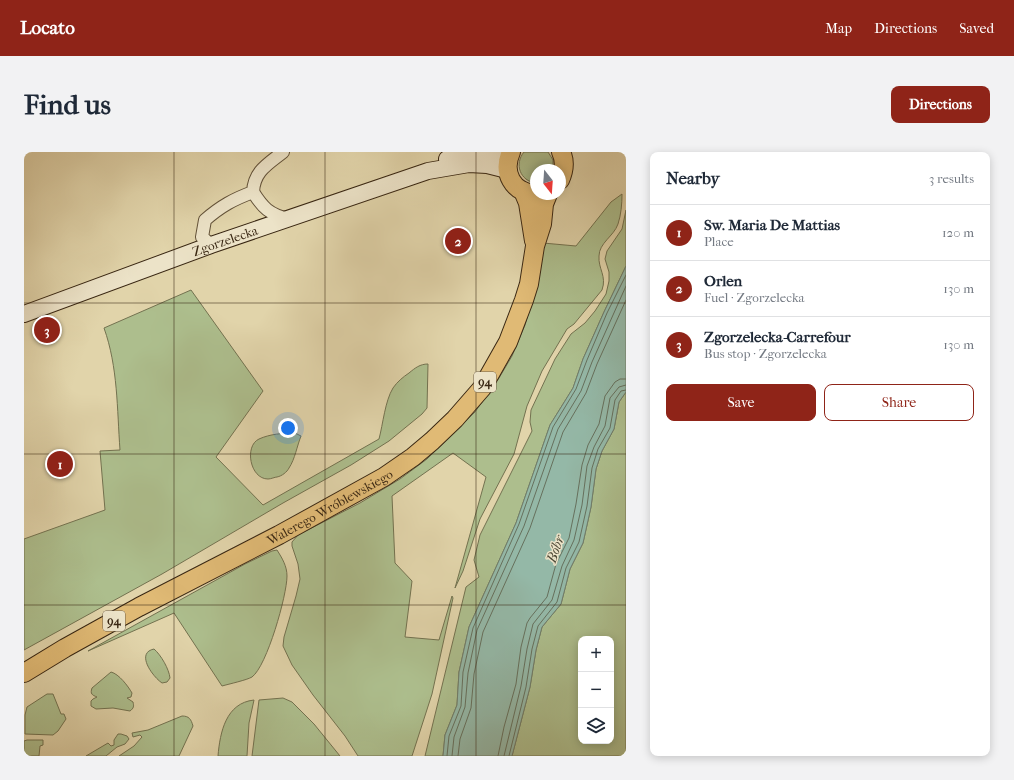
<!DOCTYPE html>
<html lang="en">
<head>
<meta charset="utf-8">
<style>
	:root { --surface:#fff; --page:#f2f2f3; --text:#1f2937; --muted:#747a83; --line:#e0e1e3; --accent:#8f2418 }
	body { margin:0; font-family:"IM FELL French Canon",serif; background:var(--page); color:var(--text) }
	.controls { position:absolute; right:12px; bottom:12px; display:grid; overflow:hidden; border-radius:8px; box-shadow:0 2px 10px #0003 }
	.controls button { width:36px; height:36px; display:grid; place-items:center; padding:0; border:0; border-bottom:1px solid var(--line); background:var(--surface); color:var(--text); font:20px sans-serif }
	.compass { position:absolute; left:506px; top:12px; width:36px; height:36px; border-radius:50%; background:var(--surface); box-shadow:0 2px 10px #0003; rotate:163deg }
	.you { position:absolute; left:264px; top:276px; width:14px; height:14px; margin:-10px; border:3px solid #fff; border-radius:50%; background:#1a73e8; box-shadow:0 0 0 6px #1a73e833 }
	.badge { display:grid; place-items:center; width:26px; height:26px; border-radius:50%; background:var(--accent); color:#fff; font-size:13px; font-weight:700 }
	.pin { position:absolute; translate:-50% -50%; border:2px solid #fff; box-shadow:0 1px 4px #0006 }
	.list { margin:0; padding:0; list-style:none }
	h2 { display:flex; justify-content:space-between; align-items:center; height:52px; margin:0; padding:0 16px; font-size:17px }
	h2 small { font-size:13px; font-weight:400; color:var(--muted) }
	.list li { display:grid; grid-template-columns:26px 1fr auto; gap:12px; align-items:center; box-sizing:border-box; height:56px; padding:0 16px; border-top:1px solid var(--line) }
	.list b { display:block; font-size:15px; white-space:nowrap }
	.list p { margin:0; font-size:13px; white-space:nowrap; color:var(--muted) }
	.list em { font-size:13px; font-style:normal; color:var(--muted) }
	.actions { display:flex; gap:8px; padding:12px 16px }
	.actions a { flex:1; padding:9px 0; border:1px solid var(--accent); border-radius:8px; text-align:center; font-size:14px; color:var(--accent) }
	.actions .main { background:var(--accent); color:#fff }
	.icon { flex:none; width:22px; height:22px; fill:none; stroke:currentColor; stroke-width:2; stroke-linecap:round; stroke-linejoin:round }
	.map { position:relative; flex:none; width:602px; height:604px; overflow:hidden; border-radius:8px }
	header { display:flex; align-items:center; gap:24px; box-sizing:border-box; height:56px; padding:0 20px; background:var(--accent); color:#fff }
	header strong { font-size:19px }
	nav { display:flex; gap:22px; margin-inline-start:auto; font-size:14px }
	.intro { display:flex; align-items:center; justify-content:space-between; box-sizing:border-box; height:96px; padding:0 24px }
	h1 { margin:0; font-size:28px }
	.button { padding:10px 18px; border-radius:8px; background:var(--accent); color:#fff; font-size:14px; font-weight:700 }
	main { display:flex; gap:24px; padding:0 24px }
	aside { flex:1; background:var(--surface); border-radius:8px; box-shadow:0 2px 10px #0003 }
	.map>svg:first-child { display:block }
	.green { fill:#adbe8d; stroke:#737250; fill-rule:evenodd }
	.water { fill:#94b8a7; stroke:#707e6c }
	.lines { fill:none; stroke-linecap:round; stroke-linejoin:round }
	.shore { stroke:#66705d; stroke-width:1 }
	.street-casing { stroke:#635239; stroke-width:14 }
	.secondary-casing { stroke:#392713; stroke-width:18 }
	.primary-casing { stroke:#392713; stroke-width:20 }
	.street { stroke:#ece3c8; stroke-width:12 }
	.secondary { stroke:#ece3c8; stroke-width:16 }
	.primary { stroke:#e0ba75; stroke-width:18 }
	.grid { fill:none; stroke:#392713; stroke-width:1; stroke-opacity:0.55 }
	.labels { text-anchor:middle; stroke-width:3; stroke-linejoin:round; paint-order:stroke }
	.shield { fill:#ece3c8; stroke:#6f5f49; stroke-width:1 }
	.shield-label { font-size:12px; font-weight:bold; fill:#392713 }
	.street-label { font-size:13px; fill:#392713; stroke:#ece3c8 }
	.water-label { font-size:14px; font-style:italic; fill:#504b38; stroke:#ece3c8 }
</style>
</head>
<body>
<header>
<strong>Locato</strong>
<nav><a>Map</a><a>Directions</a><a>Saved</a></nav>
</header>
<div class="intro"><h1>Find us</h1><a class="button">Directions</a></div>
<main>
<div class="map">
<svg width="602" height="604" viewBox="0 0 602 604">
	<rect width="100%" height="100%" fill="#e1d4aa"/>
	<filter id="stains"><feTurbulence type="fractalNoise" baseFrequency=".005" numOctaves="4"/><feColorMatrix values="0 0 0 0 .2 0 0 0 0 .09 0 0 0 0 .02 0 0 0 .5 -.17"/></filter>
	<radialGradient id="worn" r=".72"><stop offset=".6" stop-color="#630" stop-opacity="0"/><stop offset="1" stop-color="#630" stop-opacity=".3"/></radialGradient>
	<g class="green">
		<path d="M 500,0 L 524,0 L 529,8 L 529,18 L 512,18 L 512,31 C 496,29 490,12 500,0 Z"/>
		<path d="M 598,42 C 598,52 597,63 594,72 C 590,84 575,91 575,104 C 574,117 583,124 578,138 L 550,172 L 543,177 L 518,219 L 503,254 L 490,302 L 456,367 L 439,419 L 431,436 L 462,325 L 429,301 L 368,344 L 371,411 L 388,429 L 381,485 L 415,488 L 428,444 L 429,446 L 408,542 L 388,604 L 334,604 L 321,584 L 289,543 L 268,513 L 259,494 L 260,485 L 272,444 L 276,427 L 274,412 L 268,394 L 268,390 L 274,383 L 336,351 L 376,327 L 403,307 L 451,260 L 475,226 L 488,204 L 501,173 L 513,132 L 519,91 L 552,94 L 587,50 Z"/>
		<path d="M 602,58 L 602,114 L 580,160 L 559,207 L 549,236 L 526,273 L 492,371 L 445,475 L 435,520 L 433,553 L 421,583 L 419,604 L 401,604 L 442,435 L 455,425 L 450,408 L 456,383 L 508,279 L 506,270 L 507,258 L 531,207 L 547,182 L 561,171 L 571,159 L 582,142 L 585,129 L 585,120 L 581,107 L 583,99 L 598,77 Z"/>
		<path d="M 167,138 L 239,239 L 192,305 L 239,353 L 355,287 C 359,272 361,249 369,236 C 373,230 379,225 385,221 C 391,216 396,212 404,212 L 403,256 L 398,262 L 365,289 L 327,313 L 259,351 L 138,422 L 0,498 L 0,387 L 81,358 L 76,299 L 96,298 C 93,257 94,215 80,176 Z"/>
		<path d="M 602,240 L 602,604 L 488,604 L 506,535 L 512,498 L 518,475 L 537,452 L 546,417 L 559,391 L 567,355 L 572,317 L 578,299 L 590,277 L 595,250 ZM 557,487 L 587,487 L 587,589 L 557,589 Z"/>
		<path d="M 271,281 L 277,284 C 273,294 271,307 265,316 C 263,320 258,324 253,325 C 251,325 247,327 244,327 C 226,327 220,294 235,287 C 246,282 259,281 271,281 Z"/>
		<path d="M 253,398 C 258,406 263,414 263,424 C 263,443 243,514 228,525 C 223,528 205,532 198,534 L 150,461 L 64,499 L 221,412 L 248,399 Z"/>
		<path d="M 130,497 C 137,503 145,517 146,526 L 143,530 L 138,531 C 129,525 111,501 130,497 Z"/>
		<path d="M 87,520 C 95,522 104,534 108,541 L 107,545 L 103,546 L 109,550 C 110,554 110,556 106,559 L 89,556 L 72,557 L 67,554 L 67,549 L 69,547 L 73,545 C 68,543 66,542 68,536 Z"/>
		<path d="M 23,542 L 29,542 L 37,562 L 40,562 L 42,567 L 34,579 L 29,583 L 1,582 L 1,563 L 3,555 Z"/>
		<path d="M 259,546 L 268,550 L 290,572 L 316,604 L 228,604 L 235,548 Z"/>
		<path d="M 230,548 L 225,571 L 223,604 L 194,604 C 196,580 202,551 230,548 Z"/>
		<path d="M 158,564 C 165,564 167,567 169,574 L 155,604 L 95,604 L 110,594 L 118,585 L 116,583 L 109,585 L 108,581 L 124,578 Z"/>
		<path d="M 94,582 L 97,582 L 103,584 L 105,587 L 101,592 L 93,595 L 82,604 L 62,604 L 84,591 L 87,594 L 90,593 L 90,588 Z"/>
		<path d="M 3,588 L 19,588 L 19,593 L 16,594 L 15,604 L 0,604 L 0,589 Z"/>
	</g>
	<path class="water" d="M 602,114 L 602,240 L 595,250 L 590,277 L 578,299 L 572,317 L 567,355 L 559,391 L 546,417 L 537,452 L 518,475 L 512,498 L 506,535 L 488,604 L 419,604 L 421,583 L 433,553 L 435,520 L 445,475 L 492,371 L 526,273 L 549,236 L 559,207 L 580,160 Z"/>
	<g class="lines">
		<g class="shore">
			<path d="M 423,604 L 425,584 L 437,554 L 439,520 L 449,476 L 495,372 L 529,275 L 552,237 L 563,208 L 583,161 L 602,123"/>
			<path d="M 428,604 L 430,585 L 441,555 L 444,521 L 453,478 L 500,374 L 534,277 L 557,239 L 568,210 L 602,134"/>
			<path d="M 434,604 L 436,587 L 447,556 L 450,522 L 459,480 L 506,376 L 539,280 L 562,241 L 573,212 L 602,148"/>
			<path d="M 474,604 L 480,575 L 492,532 L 497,495 L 503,471 L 506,466 L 523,445 L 532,412 L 545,386 L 552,352 L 558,313 L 564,293 L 575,272 L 581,244 L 591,230 L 596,227 L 602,227"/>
			<path d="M 480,604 L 497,534 L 503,497 L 509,472 L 528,448 L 538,414 L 550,388 L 558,353 L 563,314 L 570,295 L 581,274 L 586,246 L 595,235 L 602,233"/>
			<path d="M 485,604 L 502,535 L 508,497 L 514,474 L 533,450 L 542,416 L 555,390 L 563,354 L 568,316 L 574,297 L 586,276 L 591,248 L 597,239 L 602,238"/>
		</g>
		<g class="street-casing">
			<g id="street">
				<path d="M 229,40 C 239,56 245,62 264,67"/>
				<path d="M 187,93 L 178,85 L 181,68 C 197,54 210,47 229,40 C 230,19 244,12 259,0"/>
			</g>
		</g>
		<g class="secondary-casing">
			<g id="secondary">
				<path d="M 423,7 L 444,1 L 475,0"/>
				<path id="s1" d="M 0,162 L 187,93 L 404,19 L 445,12 L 463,13 L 479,17 L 484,20"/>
			</g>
		</g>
		<g class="primary-casing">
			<g id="primary">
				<path d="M 487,0 C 478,20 488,41 512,42"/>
				<path d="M 536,28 C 540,19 542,10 537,0"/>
				<path d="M 499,39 L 504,51 L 510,89"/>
				<path id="s2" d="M 0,521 L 41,496 L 115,455 L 255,383 L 360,325 L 389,305 L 408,289 L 431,267 L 458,236 L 484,190 L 500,148 L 505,132 L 511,94 L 518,72 L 520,52 L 524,42"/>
			</g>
		</g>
		<use href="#street" class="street"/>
		<use href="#secondary" class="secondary"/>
		<use href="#primary" class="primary"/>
	</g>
	<path class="grid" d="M 150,0 L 150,604M 301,0 L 301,604M 452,0 L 452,604M 0,151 L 602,151M 0,302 L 602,302M 0,453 L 602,453"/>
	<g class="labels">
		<g class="shield">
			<rect x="450" y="220" width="22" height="20" rx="3"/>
			<rect x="79" y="459" width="22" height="20" rx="3"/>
		</g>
		<g class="shield-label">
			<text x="461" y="234">94</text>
			<text x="90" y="473">94</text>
		</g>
		<g class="street-label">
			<text dy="5" stroke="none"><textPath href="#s1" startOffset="214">Zgorzelecka</textPath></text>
			<text dy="5" stroke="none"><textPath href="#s2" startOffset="348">Walerego Wróblewskiego</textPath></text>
		</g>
		<g class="water-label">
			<text transform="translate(531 397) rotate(-71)" y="5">Bóbr</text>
		</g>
	</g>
	<rect width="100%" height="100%" filter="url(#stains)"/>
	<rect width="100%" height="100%" fill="url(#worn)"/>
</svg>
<div class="controls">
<button>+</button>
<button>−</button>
<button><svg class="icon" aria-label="layers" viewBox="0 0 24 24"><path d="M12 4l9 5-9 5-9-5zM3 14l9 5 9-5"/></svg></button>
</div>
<svg class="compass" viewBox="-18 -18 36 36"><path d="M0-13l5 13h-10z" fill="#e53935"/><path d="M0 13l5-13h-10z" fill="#747a83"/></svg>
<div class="you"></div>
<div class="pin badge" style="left:36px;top:312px">1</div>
<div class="pin badge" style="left:434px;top:89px">2</div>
<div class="pin badge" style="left:23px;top:178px">3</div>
</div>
<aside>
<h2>Nearby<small>3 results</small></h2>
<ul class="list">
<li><span class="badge">1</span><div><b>Sw. Maria De Mattias</b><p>Place</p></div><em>120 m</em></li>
<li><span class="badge">2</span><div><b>Orlen</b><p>Fuel · Zgorzelecka</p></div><em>130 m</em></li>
<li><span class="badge">3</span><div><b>Zgorzelecka-Carrefour</b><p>Bus stop · Zgorzelecka</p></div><em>130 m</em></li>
</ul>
<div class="actions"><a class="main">Save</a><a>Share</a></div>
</aside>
</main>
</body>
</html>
